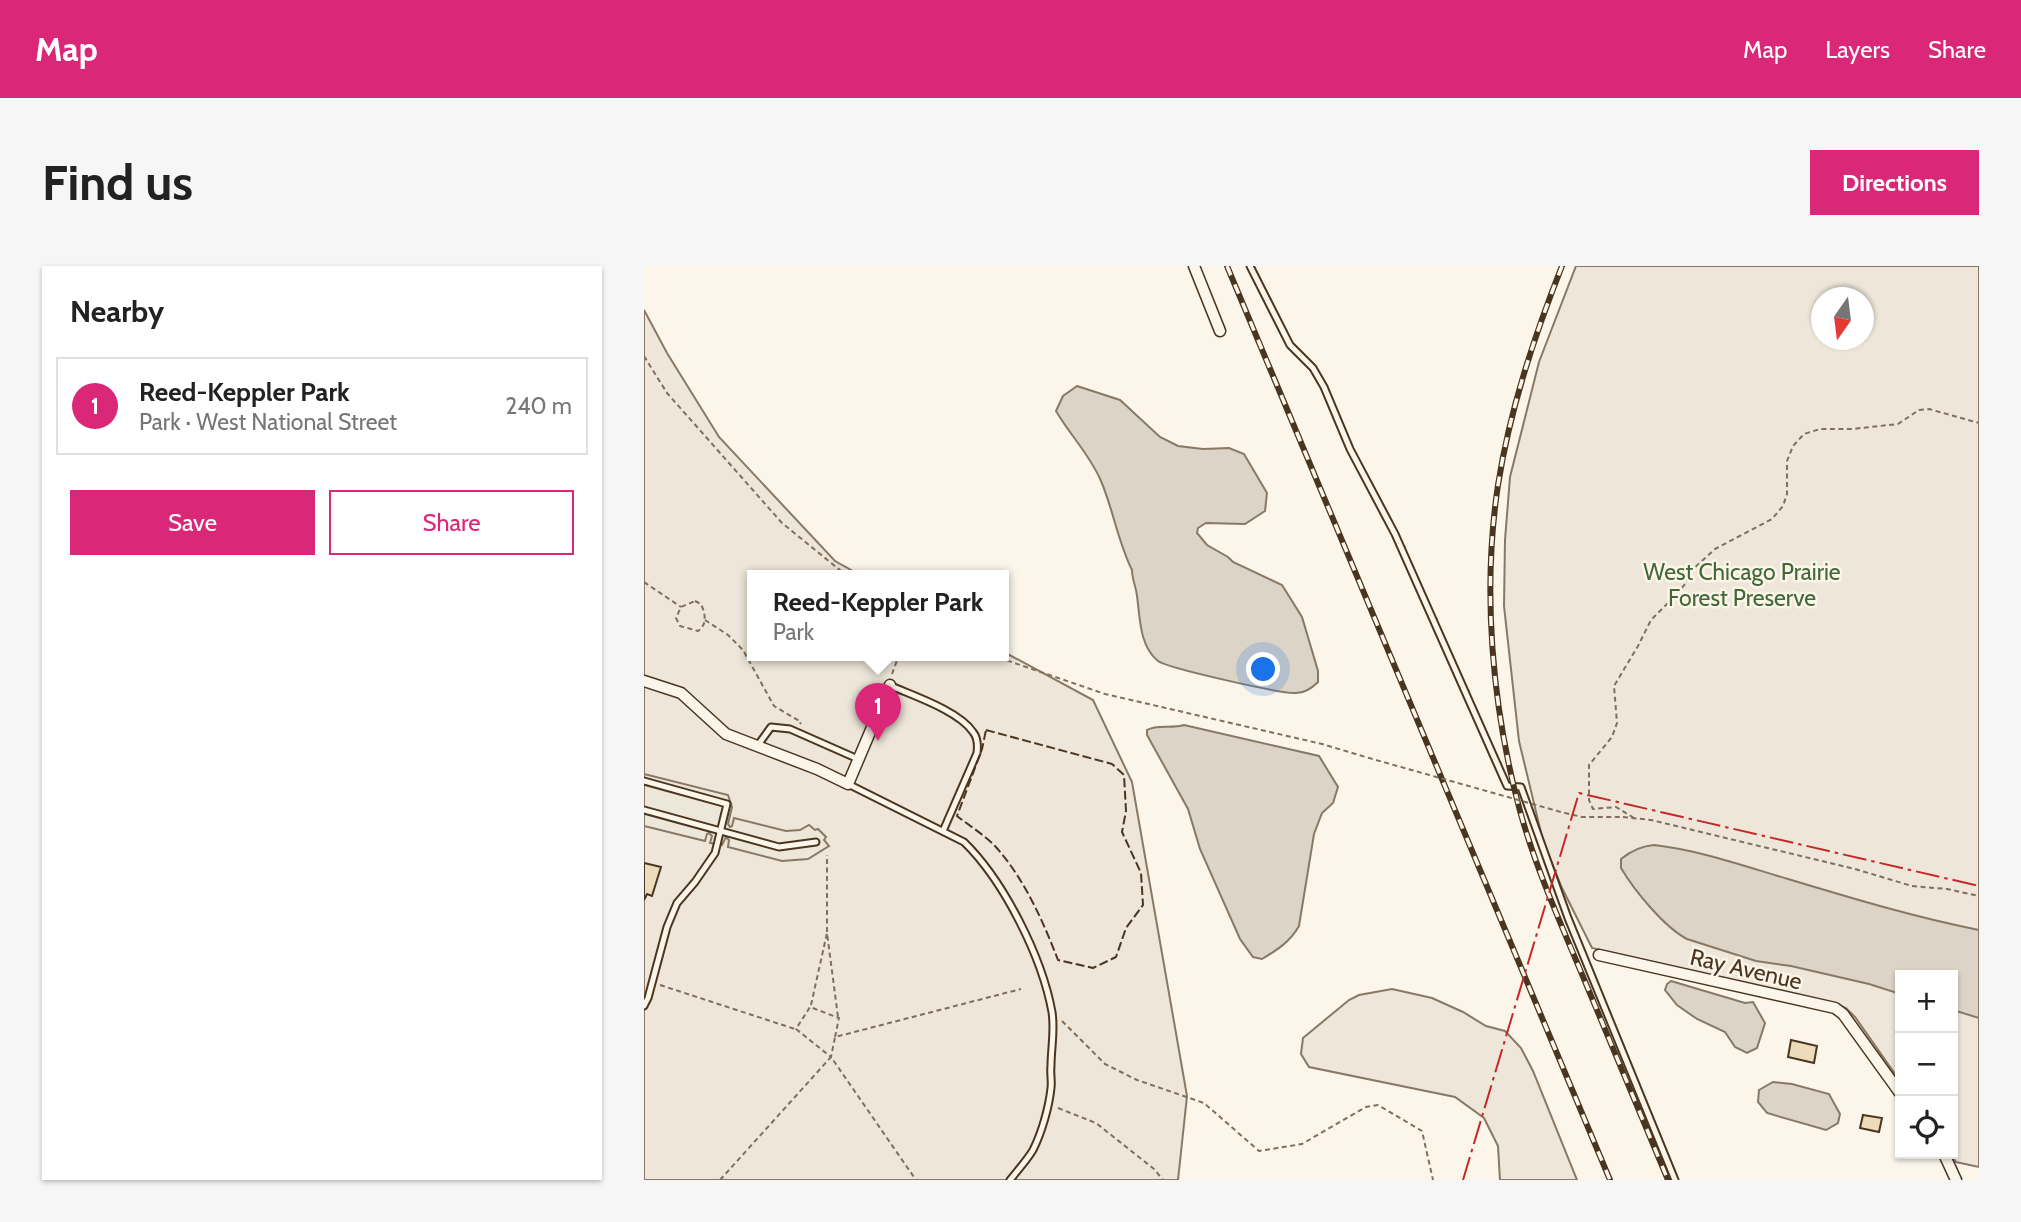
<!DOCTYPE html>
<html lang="en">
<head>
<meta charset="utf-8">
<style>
	:root { --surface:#fff; --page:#f6f6f6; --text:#222; --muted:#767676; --line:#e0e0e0; --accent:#db2777 }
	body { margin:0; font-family:Cabin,sans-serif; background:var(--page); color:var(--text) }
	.controls { position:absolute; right:21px; bottom:21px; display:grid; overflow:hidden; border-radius:0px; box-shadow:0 2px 5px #0004 }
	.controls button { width:63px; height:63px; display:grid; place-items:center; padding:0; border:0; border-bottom:2px solid var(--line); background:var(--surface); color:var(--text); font:35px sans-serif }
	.compass { position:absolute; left:1167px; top:21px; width:63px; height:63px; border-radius:50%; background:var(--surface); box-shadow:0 2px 5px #0004; rotate:194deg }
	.you { position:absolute; left:620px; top:404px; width:24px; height:24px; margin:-18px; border:5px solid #fff; border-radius:50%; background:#1a73e8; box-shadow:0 0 0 10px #1a73e833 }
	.badge { display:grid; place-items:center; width:46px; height:46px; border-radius:50%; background:var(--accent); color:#fff; font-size:23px; font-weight:700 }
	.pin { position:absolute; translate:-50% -58px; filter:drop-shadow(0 2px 4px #0008) }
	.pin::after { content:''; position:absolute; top:37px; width:24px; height:21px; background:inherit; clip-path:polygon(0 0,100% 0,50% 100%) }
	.popup { position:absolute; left:103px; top:304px; width:262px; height:91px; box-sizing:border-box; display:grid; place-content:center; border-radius:0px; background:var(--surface); filter:drop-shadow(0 2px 5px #0005); font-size:23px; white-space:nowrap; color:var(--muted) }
	.popup b { font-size:26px; color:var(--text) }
	.popup::after { content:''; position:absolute; left:50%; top:100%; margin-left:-14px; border:14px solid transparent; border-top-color:var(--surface) }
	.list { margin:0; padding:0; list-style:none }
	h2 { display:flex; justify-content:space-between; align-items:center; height:91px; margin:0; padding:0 28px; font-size:30px }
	h2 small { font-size:23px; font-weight:400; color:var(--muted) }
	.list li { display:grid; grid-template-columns:46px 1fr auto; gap:21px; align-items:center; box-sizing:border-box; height:98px; margin:0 14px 14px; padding:0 14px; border:2px solid var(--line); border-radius:0px }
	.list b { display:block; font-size:26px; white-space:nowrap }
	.list p { margin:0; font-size:23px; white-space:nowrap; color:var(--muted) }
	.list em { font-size:23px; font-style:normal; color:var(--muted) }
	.actions { display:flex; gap:14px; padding:21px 28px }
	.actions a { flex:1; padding:16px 0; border:2px solid var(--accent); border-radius:0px; text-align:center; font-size:24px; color:var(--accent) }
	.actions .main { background:var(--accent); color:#fff }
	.icon { flex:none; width:38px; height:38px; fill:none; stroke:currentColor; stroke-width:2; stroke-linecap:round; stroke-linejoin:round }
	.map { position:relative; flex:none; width:1335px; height:914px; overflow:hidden; border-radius:0px }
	header { display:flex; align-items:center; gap:42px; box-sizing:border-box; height:98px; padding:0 35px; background:var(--accent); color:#fff }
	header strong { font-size:33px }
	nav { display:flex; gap:38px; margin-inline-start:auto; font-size:24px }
	.intro { display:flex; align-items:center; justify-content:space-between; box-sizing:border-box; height:168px; padding:0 42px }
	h1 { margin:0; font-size:49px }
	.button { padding:18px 32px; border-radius:0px; background:var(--accent); color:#fff; font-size:24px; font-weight:700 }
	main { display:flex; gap:42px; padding:0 42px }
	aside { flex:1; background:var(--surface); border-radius:0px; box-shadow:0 2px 5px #0004 }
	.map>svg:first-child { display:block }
	.green { fill:#ede6d9; stroke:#887966; stroke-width:2; fill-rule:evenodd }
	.parking { fill:#ede7d9; stroke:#887966; stroke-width:2 }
	.water { fill:#dcd4c6; stroke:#887966; stroke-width:2 }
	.building { fill:#ecdcbc; stroke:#4a3520; stroke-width:2 }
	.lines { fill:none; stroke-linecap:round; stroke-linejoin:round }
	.service-casing { stroke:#4a3520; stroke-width:9 }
	.minor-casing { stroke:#4a3520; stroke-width:13 }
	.path { stroke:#7f6f5c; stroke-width:2; stroke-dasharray:5 3.5; stroke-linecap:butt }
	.service { stroke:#fbf6e9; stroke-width:5 }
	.minor { stroke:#fbf6e9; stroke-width:10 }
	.rail-casing { stroke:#4a3520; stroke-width:6 }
	.rail { stroke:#fbf6e9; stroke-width:3.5; stroke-dasharray:10; stroke-linecap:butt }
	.path-bridge { stroke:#7f6f5c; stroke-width:2; stroke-dasharray:5 3.5; stroke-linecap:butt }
	.fence { stroke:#4a3520; stroke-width:2; stroke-dasharray:9 3.5; stroke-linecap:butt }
	.power { stroke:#c62828; stroke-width:2; stroke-dasharray:24 5 3.5 5; stroke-linecap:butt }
	.labels { text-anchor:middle; stroke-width:5; stroke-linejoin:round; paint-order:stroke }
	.park-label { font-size:23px; fill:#436837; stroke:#fbf6e9 }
	.street-label { font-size:23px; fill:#4a3520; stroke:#fbf6e9 }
</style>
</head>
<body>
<header>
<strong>Map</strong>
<nav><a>Map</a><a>Layers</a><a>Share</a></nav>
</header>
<div class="intro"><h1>Find us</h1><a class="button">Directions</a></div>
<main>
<aside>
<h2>Nearby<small></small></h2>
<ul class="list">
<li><span class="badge">1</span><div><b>Reed-Keppler Park</b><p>Park · West National Street</p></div><em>240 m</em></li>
</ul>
<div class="actions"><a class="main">Save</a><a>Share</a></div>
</aside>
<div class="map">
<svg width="1335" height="914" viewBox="0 0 1335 914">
	<rect width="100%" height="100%" fill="#fbf6e9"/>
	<g class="green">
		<path d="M 932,0 L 1335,0 L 1335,901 L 1312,896 L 1306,888 L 1309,888 L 1309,709 L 1256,709 L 1256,815 L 1211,751 L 1202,742 L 1189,737 L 948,682 L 918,622 L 899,575 L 875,475 L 860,340 L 861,274 L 866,211 L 895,96 ZM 1178,32 L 1220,32 L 1220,74 L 1178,74 Z"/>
		<path d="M 0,44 L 23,87 L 75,171 L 191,295 L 216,309 L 108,309 L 108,389 L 360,389 L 360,386 L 449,434 L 488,516 L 543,830 L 534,914 L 0,914 Z"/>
		<path d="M 748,723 L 788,732 L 819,746 L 842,760 L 861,765 L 877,782 L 889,805 L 933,914 L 856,914 L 854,880 L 840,852 L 811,831 L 665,801 L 657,788 L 659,772 L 705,734 L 715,729 Z"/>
	</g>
	<path class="parking" d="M 0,508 L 84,529 L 88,541 L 84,558 L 86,561 L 88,560 L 90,552 L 142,565 L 156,564 L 165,559 L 171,564 L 174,563 L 182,571 L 180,574 L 185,580 L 164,593 L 138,595 L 84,581 L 85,574 L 82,571 L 78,579 L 66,577 L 68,570 L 65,567 L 63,568 L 61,575 L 0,560 Z"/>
	<g class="water">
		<path d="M 433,120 L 476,134 L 516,171 L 534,180 L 559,183 L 585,182 L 600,188 L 623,227 L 621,245 L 601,258 L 562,257 L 554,262 L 553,267 L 563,279 L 584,291 L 589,296 L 638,319 L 658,351 L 674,405 L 674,416 C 668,422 659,428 650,427 C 634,427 523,402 514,395 C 495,380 496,350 493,330 C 492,320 488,314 488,304 C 474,276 469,243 457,215 C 446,189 426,169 412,145 L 419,130 Z"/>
		<path d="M 540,459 L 675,490 L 694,521 L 689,537 L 678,547 L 670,568 L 655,660 C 646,676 633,684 618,693 L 609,691 L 596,673 L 556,583 L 544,543 L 503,469 L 503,464 C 513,458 528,463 540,459 Z"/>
		<path d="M 1010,579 C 1055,584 1100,600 1144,613 C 1207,632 1270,651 1335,664 L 1335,752 L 1309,744 L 1309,709 L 1256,709 L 1256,728 L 1225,718 L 1147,700 L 1112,695 L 1043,673 C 1020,661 990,624 977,602 L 977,593 C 987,585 997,580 1010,579 Z"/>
		<path d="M 1027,715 L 1101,737 L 1109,736 L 1121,757 L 1113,782 L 1103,787 L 1091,781 L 1081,766 L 1053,753 L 1033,739 L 1021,724 L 1023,718 Z"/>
		<path d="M 1129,816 L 1148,818 L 1185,828 L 1196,848 L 1194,857 L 1182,864 L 1123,847 L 1114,836 L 1115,824 Z"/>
	</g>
	<g class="building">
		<path d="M 0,597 L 17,601 L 8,630 L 3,628 L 0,634 Z"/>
		<path d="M 1147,774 L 1173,780 L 1170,797 L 1144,791 Z"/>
		<path d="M 1219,849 L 1238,852 L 1235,866 L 1216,862 Z"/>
	</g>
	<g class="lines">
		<g class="service-casing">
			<g id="service">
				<path d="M 606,0 L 646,79 L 669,102 L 680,121 L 706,183 L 751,268 L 863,520 L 877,521 L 924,652 L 1031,914"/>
				<path d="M 247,420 C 270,430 315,445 329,466 C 334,472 334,479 333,487 L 299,565"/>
				<path d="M 114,479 L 127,461 L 146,463 L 214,493"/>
				<path d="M 0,515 L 83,538 L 71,587 L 51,616 L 33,637 L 23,661 L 4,732 L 0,740"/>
				<path d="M 204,518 L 320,576 C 360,615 398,691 408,746 C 411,765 407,782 407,800 C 406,807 408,815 407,822 C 405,841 398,866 389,884 C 383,894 374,904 366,914"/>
				<path d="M 0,544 L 135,581 L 172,576"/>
			</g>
		</g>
		<g class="minor-casing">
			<g id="minor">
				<path d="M 550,0 L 576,65"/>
				<path d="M 0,415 L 37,427 L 82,468 L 173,503 L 204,518 L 246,419"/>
				<path d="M 955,689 L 1191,742 L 1199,748 L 1256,827"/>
				<path d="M 1300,888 L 1312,914"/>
			</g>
		</g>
		<g class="path">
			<path d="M 0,90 L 23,127 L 138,257 L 202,309"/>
			<path d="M 0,316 L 37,341"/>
			<path d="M 51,335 L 57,338 C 61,347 64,358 54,365 L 36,360 L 32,352 L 37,341 Z"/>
			<path d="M 61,354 L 84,369 L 99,384 L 130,440 L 157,456 L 156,458"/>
			<path d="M 347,389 L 461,428 L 678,478 L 732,494"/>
			<path d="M 248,408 L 255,389"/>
			<path d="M 979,551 L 1007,554 L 1211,603 L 1268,620 L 1303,623 L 1335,630"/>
			<path d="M 990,552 L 972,541 L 949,543 L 945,534 L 945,499 L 968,471 L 973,457 L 970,420 L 994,380 L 1007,354 L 1031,330 L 1041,318 L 1048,304 L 1071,283 L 1128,253 L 1139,240 L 1143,228 L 1143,195 L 1149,180 L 1160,168 L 1176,163 L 1208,163 L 1254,158 L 1275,144 L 1285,143 L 1335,157"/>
			<path d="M 183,666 L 183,589"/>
			<path d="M 16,719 L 151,763"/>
			<path d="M 167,739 L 183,667 L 194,751"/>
			<path d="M 418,755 L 461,798 L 493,814 L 560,837 L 615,885 L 658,878 L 722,841 L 734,839 L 778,865 L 789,914"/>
			<path d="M 191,771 L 195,752 L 166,741 L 152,763 L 187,791 L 191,771 L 377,723"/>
			<path d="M 414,842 L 452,857 L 510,903 L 519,914"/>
			<path d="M 76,914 L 187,791 L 272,914"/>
		</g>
		<use href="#service" class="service"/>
		<use href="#minor" class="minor"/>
		<g class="rail-casing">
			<g id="rail">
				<path d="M 583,0 L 966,914"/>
				<path d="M 918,0 C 890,71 866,143 854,219 C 838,325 848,441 876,545 C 892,603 917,658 940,713 C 968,780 996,847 1024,914"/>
			</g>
		</g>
		<use href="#rail" class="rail"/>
		<path class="path-bridge" d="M 732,494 L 917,546 L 938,551 L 979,551"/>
		<path class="fence" d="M 342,464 L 468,498 L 480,509 L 482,545 L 478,566 L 497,607 L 499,639 L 482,662 L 472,691 L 449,702 L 414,694 C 399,655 380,612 351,580 C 340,569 326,560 313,550 L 338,483 Z"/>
		<path class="power" d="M 819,914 L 935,527 L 1335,620"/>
	</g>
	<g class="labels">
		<g class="park-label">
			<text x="1098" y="314">West Chicago Prairie<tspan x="1098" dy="26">Forest Preserve</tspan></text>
		</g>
		<g class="street-label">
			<text transform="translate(1102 703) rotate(13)" y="8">Ray Avenue</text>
		</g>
	</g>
</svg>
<div class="controls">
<button>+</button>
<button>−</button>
<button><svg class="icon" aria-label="locate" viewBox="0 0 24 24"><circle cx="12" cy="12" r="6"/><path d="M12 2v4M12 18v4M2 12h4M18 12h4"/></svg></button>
</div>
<svg class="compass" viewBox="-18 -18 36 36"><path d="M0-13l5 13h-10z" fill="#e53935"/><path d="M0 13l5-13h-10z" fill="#767676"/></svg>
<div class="you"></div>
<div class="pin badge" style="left:234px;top:475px">1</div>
<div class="popup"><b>Reed-Keppler Park</b>Park</div>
</div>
</main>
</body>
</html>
